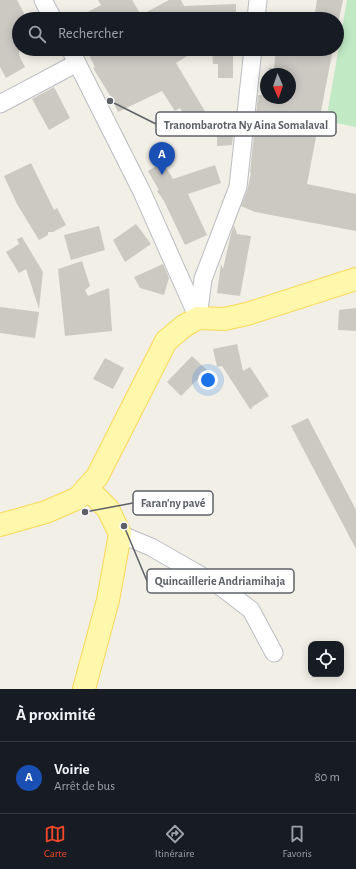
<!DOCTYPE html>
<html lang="fr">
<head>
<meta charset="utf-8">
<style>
	:root { --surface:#171b24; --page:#20242c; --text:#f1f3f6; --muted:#9ea1a6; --line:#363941; --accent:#f44929 }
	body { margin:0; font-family:"Alegreya Sans",sans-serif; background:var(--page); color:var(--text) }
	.controls { position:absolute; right:12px; bottom:12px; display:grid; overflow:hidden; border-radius:8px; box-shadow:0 2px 10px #0003 }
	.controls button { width:36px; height:36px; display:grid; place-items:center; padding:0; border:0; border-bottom:1px solid var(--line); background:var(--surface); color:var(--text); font:20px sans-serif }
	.compass { position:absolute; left:260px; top:68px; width:36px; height:36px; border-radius:50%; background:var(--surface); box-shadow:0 2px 10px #0003; rotate:178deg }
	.you { position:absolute; left:208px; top:380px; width:14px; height:14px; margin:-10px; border:3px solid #fff; border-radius:50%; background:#1a73e8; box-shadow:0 0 0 6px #1a73e833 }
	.badge { display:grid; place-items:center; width:26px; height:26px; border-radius:50%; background:var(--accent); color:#fff; font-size:13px; font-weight:700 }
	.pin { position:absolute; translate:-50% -33px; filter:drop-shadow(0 1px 2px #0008) }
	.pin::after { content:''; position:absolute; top:21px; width:14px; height:12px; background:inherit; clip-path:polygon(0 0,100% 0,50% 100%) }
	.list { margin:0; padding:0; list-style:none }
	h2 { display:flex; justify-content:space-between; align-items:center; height:52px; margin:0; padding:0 16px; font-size:17px }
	h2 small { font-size:13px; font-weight:400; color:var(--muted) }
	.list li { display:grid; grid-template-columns:26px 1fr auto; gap:12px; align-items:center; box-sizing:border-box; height:72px; padding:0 16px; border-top:1px solid var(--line) }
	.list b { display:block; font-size:15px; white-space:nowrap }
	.list p { margin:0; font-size:13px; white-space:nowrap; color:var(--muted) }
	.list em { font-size:13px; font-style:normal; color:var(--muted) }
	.icon { flex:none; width:22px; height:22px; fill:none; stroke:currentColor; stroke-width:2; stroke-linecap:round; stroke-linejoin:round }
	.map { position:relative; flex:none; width:356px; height:689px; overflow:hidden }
	.search { position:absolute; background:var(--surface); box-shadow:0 2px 10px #0003; left:12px; right:12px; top:12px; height:44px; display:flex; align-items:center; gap:10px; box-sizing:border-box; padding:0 14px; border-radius:22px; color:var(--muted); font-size:15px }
	.sheet { height:124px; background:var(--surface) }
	nav { display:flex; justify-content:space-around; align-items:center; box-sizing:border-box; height:56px; border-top:1px solid var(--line); background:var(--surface); font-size:11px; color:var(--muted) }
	nav a { display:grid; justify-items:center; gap:2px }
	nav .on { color:var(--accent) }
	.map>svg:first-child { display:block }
	.green { fill:#c1e9c4 }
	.building { fill:#ccc9c3 }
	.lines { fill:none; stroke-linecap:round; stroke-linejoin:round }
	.minor-casing { stroke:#babdc2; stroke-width:19 }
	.major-casing { stroke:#fad955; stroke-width:24 }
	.minor { stroke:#fff; stroke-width:17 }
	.major { stroke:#fff8ac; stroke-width:22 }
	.leader { fill:none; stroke:#5d6167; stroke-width:1.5 }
	.callout-dot { fill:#5d6167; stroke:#fff; stroke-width:1.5 }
	.callout { fill:#fff; stroke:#5d6167; stroke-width:1.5 }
	.callout-label { font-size:12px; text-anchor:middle; font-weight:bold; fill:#5d6167 }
</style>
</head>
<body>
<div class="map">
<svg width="356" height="689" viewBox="0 0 356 689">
	<rect width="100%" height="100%" fill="#f1efe6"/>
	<path class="green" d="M 347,0 L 356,0 L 356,127 L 326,121 Z"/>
	<g class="building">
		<path d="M 0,0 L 17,0 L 27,19 L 19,19 L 19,55 L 25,67 L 6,78 L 0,67 Z"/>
		<path d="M 98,0 L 132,0 L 141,15 L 169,0 L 181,0 L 184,6 L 236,4 L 236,19 L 74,19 L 101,5 Z"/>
		<path d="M 317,0 L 343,0 L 339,19 L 314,19 Z"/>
		<path d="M 86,49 L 199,49 L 176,63 L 206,113 L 189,123 L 180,108 L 175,111 L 162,91 L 118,112 L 111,97 L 93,68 L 95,67 Z"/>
		<path d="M 212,49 L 233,49 L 233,78 L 218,78 L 218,64 L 213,64 Z"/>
		<path d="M 276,49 L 333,49 L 307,184 L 356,194 L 356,231 L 255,212 L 241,206 L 247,191 L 251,173 L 250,173 L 258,95 L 266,95 L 266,98 L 290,98 L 290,74 L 269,74 L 269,68 L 274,68 Z"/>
		<path d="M 54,87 L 70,118 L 49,130 L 32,99 Z"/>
		<path d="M 234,129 L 232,145 L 217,146 L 217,130 Z"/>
		<path d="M 163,162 L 173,179 L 215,165 L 221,183 L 188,194 L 207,235 L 185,245 L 164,201 L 157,191 L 159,190 L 148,171 Z"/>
		<path d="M 31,163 L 54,210 L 57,208 L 66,225 L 53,232 L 48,232 L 48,235 L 39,240 L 17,204 L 4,176 Z"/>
		<path d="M 136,224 L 151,244 L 125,262 L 113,240 Z"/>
		<path d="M 234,225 L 237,234 L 251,236 L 240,296 L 217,293 L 221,264 L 223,269 L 231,234 Z"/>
		<path d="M 99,226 L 105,250 L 71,260 L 64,235 Z"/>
		<path d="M 22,237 L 43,272 L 39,309 L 26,269 L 19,273 L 6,252 L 19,244 L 17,239 Z"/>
		<path d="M 82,261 L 90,286 L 85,290 L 88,296 L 109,288 L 112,331 L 65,336 L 58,269 Z"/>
		<path d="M 163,264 L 169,278 L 164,295 L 140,288 L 134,277 Z"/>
		<path d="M 0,307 L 39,312 L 35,338 L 0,333 Z"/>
		<path d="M 356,308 L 356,331 L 338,330 L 339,310 Z"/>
		<path d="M 237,344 L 243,371 L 250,367 L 269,396 L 252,407 L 252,409 L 250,409 L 222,366 L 217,367 L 213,349 Z"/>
		<path d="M 192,356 L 207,370 L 181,396 L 167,382 Z"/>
		<path d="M 105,358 L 124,368 L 113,389 L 93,379 Z"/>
		<path d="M 308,418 L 356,510 L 356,549 L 291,426 Z"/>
	</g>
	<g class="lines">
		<g class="minor-casing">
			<g id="minor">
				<path d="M 43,0 L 53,19"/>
				<path d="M 256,19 L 258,0"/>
				<path d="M 70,49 L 142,192 L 198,318"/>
				<path d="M 0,104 L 77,63"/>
				<path d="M 198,318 L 203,279 L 238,187 L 253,49"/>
				<path d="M 120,534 L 151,547 L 221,587 L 251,610 L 274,653"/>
			</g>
		</g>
		<g class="major-casing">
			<g id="major">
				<path d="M 0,525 L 46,512 L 78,498 L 97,477 L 166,341 L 184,326 L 198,318 L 224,319 L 247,314 L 356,279"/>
				<path d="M 84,689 L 108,600 L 120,534 L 108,509 L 87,488"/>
			</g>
		</g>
		<use href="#minor" class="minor"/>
		<use href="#major" class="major"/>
	</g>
	<path class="leader" d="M110 101L156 124M85 512L133 503M124 526L147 581"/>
	<g class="callout-dot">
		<circle cx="110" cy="101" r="4"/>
		<circle cx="85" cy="512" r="4"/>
		<circle cx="124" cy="526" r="4"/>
	</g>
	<g class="callout">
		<rect x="156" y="112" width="180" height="24" rx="4"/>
		<rect x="133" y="491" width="80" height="24" rx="4"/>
		<rect x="147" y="569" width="147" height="24" rx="4"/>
	</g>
	<g class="callout-label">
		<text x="246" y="129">Tranombarotra Ny Aina Somalaval</text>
		<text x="173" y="507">Faran'ny pavé</text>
		<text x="220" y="585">Quincaillerie Andriamihaja</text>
	</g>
</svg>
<div class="controls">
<button><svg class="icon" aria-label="locate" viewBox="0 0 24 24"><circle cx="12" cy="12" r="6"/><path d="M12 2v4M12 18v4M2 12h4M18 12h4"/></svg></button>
</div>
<svg class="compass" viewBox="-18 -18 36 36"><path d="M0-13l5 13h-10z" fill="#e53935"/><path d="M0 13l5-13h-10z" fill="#9ea1a6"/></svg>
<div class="you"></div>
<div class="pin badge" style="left:162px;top:175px;background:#1a4fb4">A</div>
<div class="search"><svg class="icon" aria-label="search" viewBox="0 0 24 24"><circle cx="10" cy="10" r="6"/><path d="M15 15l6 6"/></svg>Rechercher</div>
</div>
<section class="sheet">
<h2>À proximité<small></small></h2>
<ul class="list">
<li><span class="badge" style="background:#1a4fb4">A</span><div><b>Voirie</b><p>Arrêt de bus</p></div><em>80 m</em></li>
</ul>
</section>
<nav>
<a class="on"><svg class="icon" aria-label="map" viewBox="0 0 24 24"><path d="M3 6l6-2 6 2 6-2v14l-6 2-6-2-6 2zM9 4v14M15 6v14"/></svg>Carte</a>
<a><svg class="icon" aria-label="directions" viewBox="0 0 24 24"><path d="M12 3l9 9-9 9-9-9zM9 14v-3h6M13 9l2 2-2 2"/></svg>Itinéraire</a>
<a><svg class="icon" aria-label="saved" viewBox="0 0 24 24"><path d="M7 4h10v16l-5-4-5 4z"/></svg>Favoris</a>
</nav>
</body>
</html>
